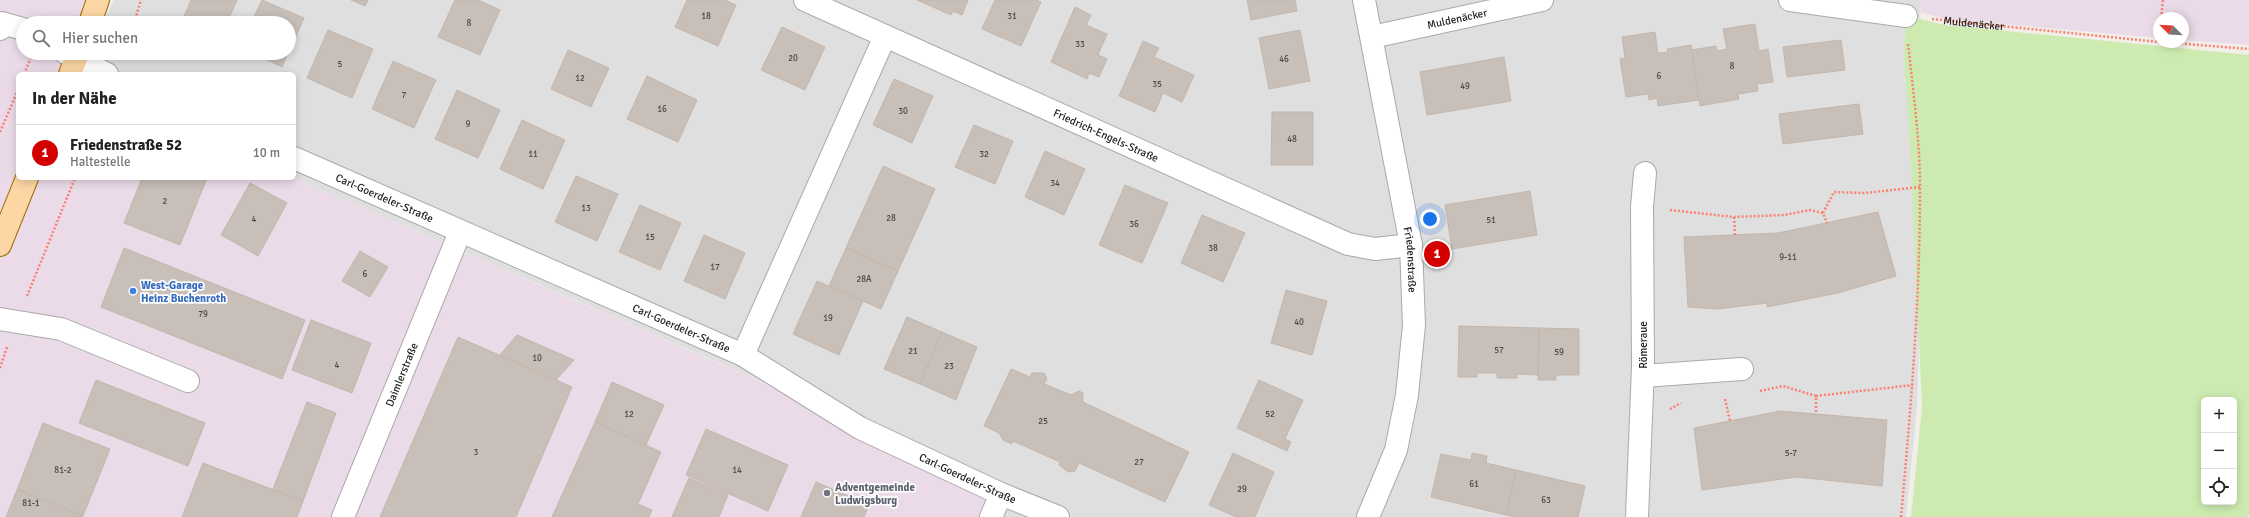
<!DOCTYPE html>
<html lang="de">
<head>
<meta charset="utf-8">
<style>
	:root { --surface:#fff; --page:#f6f6f6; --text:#222; --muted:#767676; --line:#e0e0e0; --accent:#d40000 }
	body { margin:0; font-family:Signika,sans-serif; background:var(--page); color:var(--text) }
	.controls { position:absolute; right:12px; bottom:12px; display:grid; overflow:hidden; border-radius:6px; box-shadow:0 2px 10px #0003 }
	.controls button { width:36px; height:36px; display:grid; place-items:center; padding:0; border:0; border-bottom:1px solid var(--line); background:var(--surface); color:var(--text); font:20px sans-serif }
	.compass { position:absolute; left:2153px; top:12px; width:36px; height:36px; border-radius:50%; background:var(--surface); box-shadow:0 2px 10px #0003; rotate:294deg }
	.you { position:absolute; left:1430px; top:219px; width:14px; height:14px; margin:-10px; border:3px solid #fff; border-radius:50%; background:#1a73e8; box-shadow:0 0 0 6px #1a73e833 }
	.badge { display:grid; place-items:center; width:26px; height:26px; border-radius:50%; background:var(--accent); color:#fff; font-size:13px; font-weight:700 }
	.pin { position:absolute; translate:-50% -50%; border:2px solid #fff; box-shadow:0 1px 4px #0006 }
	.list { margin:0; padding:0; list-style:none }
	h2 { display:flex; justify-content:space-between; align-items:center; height:52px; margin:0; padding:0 16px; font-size:17px }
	h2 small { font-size:13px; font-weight:400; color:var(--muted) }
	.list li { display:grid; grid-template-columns:26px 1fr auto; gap:12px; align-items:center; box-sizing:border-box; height:56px; padding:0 16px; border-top:1px solid var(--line) }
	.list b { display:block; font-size:15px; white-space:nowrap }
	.list p { margin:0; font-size:13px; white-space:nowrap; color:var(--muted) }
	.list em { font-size:13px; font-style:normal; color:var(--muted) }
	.icon { flex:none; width:22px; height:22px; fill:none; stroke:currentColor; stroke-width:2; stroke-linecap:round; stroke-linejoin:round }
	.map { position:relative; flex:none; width:2249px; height:517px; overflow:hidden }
	.search { position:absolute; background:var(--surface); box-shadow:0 2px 10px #0003; left:16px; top:16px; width:280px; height:44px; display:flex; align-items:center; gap:10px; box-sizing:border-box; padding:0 14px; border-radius:22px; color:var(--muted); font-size:15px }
	.panel { position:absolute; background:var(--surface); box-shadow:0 2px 10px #0003; left:16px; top:72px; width:280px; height:108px; border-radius:6px }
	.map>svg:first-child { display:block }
	.residential { fill:#e0dfdf }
	.industrial { fill:#ebdbe8 }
	.grass { fill:#cdebb0; fill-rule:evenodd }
	.building { fill:#c7bfb8; stroke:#c4b6ab }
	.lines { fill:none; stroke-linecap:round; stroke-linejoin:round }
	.minor-casing { stroke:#a9a9a9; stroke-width:24 }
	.major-casing { stroke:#a06b00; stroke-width:24 }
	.path { stroke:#fa8072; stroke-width:2.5; stroke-dasharray:2 2; stroke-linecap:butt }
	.minor { stroke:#fff; stroke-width:22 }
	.major { stroke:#fcd6a4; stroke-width:22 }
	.shop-dot { fill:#3f7fe0; stroke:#fff; stroke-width:1.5 }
	.worship-dot { fill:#6b7280; stroke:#fff; stroke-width:1.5 }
	.labels { text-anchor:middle; stroke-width:3.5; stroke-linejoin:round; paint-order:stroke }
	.number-label { font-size:9px; fill:#4b4948 }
	.street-label { font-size:11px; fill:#222; stroke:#fff }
	.shop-label { font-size:11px; font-weight:bold; fill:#366cbe; stroke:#fff; text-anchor:start }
	.worship-label { font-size:11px; font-weight:bold; fill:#5b616d; stroke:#fff; text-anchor:start }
</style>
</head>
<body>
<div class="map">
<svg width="2249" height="517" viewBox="0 0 2249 517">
	<rect width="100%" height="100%" fill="#f2efe9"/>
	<path class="residential" d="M 114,0 L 1920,0 L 1925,160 L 1917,407 L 1906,517 L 996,517 L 1009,489 L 294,178 L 294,74 L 80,74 L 90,53 L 289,53 L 289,23 L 103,23 Z"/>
	<g class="industrial">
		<path d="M 0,0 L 105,0 L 97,23 L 23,23 L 23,53 L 87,53 L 79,74 L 18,74 L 18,178 L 294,178 L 1009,490 L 996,517 L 0,517 Z"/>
		<path d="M 1920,0 L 2249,0 L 2249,45 L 2183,40 L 2183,18 L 2159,18 L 2159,38 L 1946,19 L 1921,13 Z"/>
	</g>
	<path class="grass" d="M 1906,16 L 1945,25 L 2249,55 L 2249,514 L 2247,517 L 1911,517 L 1922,407 L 1911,164 L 1904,55 ZM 2204,400 L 2234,400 L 2234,502 L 2204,502 Z"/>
	<g class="building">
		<path d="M 191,0 L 237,0 L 227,23 L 186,23 L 182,21 Z"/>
		<path d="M 262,0 L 304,18 L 289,52 L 289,23 L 251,23 Z"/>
		<path d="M 351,0 L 368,0 L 365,6 Z"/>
		<path d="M 455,0 L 478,0 L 500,10 L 480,55 L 438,37 Z"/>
		<path d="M 687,0 L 725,0 L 736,5 L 718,46 L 675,27 Z"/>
		<path d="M 917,0 L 968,0 L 962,15 L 953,11 L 951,15 Z"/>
		<path d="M 995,0 L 1036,0 L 1041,2 L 1021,46 L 982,29 Z"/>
		<path d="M 1247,0 L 1295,0 L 1297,11 L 1251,20 Z"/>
		<path d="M 1075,7 L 1091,15 L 1086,25 L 1107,34 L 1098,55 L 1107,59 L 1099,77 L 1089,73 L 1087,79 L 1051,62 Z"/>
		<path d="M 1755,24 L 1759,51 L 1768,49 L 1773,82 L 1757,84 L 1758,91 L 1738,94 L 1739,99 L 1700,106 L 1691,50 L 1716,46 L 1717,51 L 1727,49 L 1723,29 Z"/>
		<path d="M 782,27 L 825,47 L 805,90 L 761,70 Z"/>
		<path d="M 328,30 L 373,49 L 352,98 L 307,78 Z"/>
		<path d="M 1300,30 L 1310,81 L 1269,89 L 1259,38 Z"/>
		<path d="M 1655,32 L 1658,53 L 1668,52 L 1667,49 L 1691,45 L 1699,100 L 1658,106 L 1657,98 L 1649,100 L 1648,94 L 1626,97 L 1620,59 L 1625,58 L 1622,37 Z"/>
		<path d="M 1841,40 L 1845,70 L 1787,77 L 1783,47 Z"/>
		<path d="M 1143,41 L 1159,48 L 1154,57 L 1194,75 L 1182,102 L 1163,93 L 1155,112 L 1119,96 Z"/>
		<path d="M 568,50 L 609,68 L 591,107 L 551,89 Z"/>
		<path d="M 252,53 L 288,53 L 282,67 Z"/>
		<path d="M 1504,57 L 1511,101 L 1427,115 L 1420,72 Z"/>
		<path d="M 393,61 L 436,80 L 414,128 L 372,109 Z"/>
		<path d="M 647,76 L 697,100 L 678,142 L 627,119 Z"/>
		<path d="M 894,79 L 933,96 L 912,143 L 873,125 Z"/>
		<path d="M 457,90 L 500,110 L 478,158 L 435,139 Z"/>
		<path d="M 1859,104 L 1863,134 L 1783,144 L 1779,114 Z"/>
		<path d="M 1272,112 L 1313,112 L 1313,165 L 1271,165 Z"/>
		<path d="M 522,120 L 565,140 L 543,189 L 500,169 Z"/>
		<path d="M 974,125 L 1013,141 L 995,184 L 955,167 Z"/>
		<path d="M 1045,151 L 1085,169 L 1064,215 L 1025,197 Z"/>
		<path d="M 883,166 L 935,189 L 898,271 L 846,248 Z"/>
		<path d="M 576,176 L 618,194 L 597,241 L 555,222 Z"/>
		<path d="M 142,178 L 207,178 L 180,245 L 124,223 Z"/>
		<path d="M 250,183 L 287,203 L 258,256 L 221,235 Z"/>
		<path d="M 1125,185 L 1168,203 L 1142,263 L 1099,245 Z"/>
		<path d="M 1530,191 L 1537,235 L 1452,249 L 1445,205 Z"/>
		<path d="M 640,205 L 681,223 L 660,270 L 619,252 Z"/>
		<path d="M 1878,212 L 1896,276 L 1838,293 L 1767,307 L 1767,303 L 1717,309 L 1688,307 L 1684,237 L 1778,233 Z"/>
		<path d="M 1202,215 L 1245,233 L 1223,282 L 1181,263 Z"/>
		<path d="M 704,235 L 745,253 L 725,299 L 684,281 Z"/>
		<path d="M 124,248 L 305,320 L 282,379 L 101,307 Z"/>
		<path d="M 846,248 L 898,271 L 881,309 L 829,286 Z"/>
		<path d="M 360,251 L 388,267 L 370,297 L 342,281 Z"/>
		<path d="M 817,281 L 863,301 L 839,355 L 793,334 Z"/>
		<path d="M 1286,290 L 1327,301 L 1312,355 L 1271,343 Z"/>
		<path d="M 907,317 L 942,332 L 920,384 L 884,369 Z"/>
		<path d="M 311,320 L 371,343 L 352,393 L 292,370 Z"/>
		<path d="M 1459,326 L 1539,328 L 1538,375 L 1517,374 L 1517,378 L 1497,378 L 1497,373 L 1477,373 L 1477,377 L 1458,377 Z"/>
		<path d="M 1539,328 L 1579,329 L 1579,375 L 1556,375 L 1556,380 L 1538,380 Z"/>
		<path d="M 942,332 L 977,347 L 956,400 L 920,384 Z"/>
		<path d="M 517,335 L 574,360 L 556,380 L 499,356 Z"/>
		<path d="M 458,337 L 572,387 L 516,517 L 380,517 Z"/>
		<path d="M 1011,369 L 1030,377 L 1032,373 L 1044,373 L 1047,379 L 1044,384 L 1071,395 L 1079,391 L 1083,393 L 1083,402 L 1189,452 L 1165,502 L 1079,463 L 1075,471 L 1068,472 L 1059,465 L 1060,462 L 1013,441 L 1012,444 L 1003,440 L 999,433 L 984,426 Z"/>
		<path d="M 96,380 L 205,423 L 188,466 L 79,423 Z"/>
		<path d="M 1259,380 L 1303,400 L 1285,439 L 1291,442 L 1287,451 L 1237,428 Z"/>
		<path d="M 612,382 L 664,405 L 646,445 L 595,422 Z"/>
		<path d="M 307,402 L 336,413 L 303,501 L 273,489 Z"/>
		<path d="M 1780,411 L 1887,420 L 1882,486 L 1797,477 L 1702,490 L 1694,428 Z"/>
		<path d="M 595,422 L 661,452 L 638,504 L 652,510 L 649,517 L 552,517 Z"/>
		<path d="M 43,423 L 110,449 L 83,516 L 17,490 Z"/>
		<path d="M 706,429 L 788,465 L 768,511 L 686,475 Z"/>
		<path d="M 1233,453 L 1274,472 L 1255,517 L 1236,517 L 1209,505 Z"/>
		<path d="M 1472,453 L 1487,456 L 1486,463 L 1516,470 L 1506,515 L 1431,497 L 1441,454 L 1471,460 Z"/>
		<path d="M 203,463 L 303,501 L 297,517 L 182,517 Z"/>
		<path d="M 1516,470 L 1585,486 L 1578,517 L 1516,517 L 1506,515 Z"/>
		<path d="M 689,478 L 728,495 L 719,517 L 672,517 Z"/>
		<path d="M 816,482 L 869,505 L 864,517 L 801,517 Z"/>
		<path d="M 17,490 L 83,516 L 82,517 L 6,517 Z"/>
	</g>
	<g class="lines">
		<g class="minor-casing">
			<g id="minor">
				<path id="s2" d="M 805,0 L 1348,244 L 1375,249 L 1411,245"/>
				<path id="s3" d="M 1364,0 L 1411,245 L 1414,325 L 1407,395 L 1396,450 L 1368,517"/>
				<path d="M 1790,0 L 1906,16"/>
				<path d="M 0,29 L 2,23 L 23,29"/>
				<path id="s4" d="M 1372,37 L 1542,0"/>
				<path d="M 66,53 L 107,74"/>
				<path id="s5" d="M 294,158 L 743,355 L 860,428 L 1001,494 L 1058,517"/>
				<path d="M 0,319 L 61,329 L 188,381"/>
				<path d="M 743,355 L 885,36"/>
				<path d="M 1643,376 L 1742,369"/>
				<path id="s6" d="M 343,517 L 460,232"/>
				<path d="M 991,517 L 1001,494"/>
				<path d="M 1637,517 L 1643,367 L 1642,207 L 1645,173"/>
			</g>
		</g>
		<g class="major-casing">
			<g id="major">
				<path d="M 90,23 L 98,0"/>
				<path d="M 70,74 L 78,53"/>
				<path d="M 0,245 L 27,178"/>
			</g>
		</g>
		<g class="path">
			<path d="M 2161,18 L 2163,0"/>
			<path id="s1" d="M 1932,19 L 2159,42"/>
			<path d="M 134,23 L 141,0"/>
			<path d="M 2161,42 L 2249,49"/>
			<path d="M 24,74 L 32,55"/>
			<path d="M 0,132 L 18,90"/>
			<path d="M 1670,210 L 1734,217 L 1784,215 L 1810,210 L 1823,213 L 1827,223"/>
			<path d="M 1823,213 L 1834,192 L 1865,193 L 1920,187"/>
			<path d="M 1734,217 L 1735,235"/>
			<path d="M 27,296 L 75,178"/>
			<path d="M 0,368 L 7,347"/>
			<path d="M 1760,391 L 1783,386 L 1816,396 L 1816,414"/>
			<path d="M 1816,396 L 1913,385"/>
			<path d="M 1725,399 L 1730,421"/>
			<path d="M 1670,409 L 1681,403"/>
			<path d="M 1901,517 C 1911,407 1920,298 1920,188 C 1920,139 1913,91 1908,43"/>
		</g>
		<use href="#minor" class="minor"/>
		<use href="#major" class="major"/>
	</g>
	<circle class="shop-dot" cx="133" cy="291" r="4"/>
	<circle class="worship-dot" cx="827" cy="493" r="4"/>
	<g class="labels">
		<g class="number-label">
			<text x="706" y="19">18</text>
			<text x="1012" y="19">31</text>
			<text x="469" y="26">8</text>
			<text x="1080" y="47">33</text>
			<text x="793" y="61">20</text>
			<text x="1284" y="62">46</text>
			<text x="340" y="67">5</text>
			<text x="1732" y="69">8</text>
			<text x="1659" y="79">6</text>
			<text x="580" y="81">12</text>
			<text x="1157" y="87">35</text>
			<text x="1465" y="89">49</text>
			<text x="404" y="98">7</text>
			<text x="662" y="112">16</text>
			<text x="903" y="114">30</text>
			<text x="468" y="127">9</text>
			<text x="1292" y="142">48</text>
			<text x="533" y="157">11</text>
			<text x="984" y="157">32</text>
			<text x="1055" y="186">34</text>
			<text x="165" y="204">2</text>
			<text x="586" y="211">13</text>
			<text x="891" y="221">28</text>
			<text x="254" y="222">4</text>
			<text x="1491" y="223">51</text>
			<text x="1134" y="227">36</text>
			<text x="650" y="240">15</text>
			<text x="1213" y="251">38</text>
			<text x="1788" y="260">9-11</text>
			<text x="715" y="270">17</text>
			<text x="365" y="277">6</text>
			<text x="864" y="282">28A</text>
			<text x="203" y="317">79</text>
			<text x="828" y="321">19</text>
			<text x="1299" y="325">40</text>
			<text x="1499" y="353">57</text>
			<text x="913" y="354">21</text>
			<text x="1559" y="355">59</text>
			<text x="537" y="361">10</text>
			<text x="337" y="368">4</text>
			<text x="949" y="369">23</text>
			<text x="629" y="417">12</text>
			<text x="1270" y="417">52</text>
			<text x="1043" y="424">25</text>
			<text x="476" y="455">3</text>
			<text x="1791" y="456">5-7</text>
			<text x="1139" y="465">27</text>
			<text x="63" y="473">81-2</text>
			<text x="737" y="473">14</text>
			<text x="1474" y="487">61</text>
			<text x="1242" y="492">29</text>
			<text x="1546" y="503">63</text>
			<text x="31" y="506">81-1</text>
		</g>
		<g class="street-label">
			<text dy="4" stroke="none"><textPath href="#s4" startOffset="87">Muldenäcker</textPath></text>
			<text dy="4" stroke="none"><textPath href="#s1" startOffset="42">Muldenäcker</textPath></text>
			<text dy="4" stroke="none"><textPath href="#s2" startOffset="330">Friedrich-Engels-Straße</textPath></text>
			<text dy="4" stroke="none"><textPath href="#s5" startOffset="99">Carl-Goerdeler-Straße</textPath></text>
			<text dy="4" stroke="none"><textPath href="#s3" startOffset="264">Friedenstraße</textPath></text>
			<text dy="4" stroke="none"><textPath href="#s5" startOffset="423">Carl-Goerdeler-Straße</textPath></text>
			<text transform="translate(1643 345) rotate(-90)" y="4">Römeraue</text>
			<text dy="4" stroke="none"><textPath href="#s6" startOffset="154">Daimlerstraße</textPath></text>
			<text dy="4" stroke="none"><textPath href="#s5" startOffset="747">Carl-Goerdeler-Straße</textPath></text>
		</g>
		<g class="shop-label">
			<text x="141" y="289">West-Garage<tspan x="141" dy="13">Heinz Buchenroth</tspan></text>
		</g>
		<g class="worship-label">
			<text x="835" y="491">Adventgemeinde<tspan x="835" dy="13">Ludwigsburg</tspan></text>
		</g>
	</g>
</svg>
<div class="controls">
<button>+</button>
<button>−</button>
<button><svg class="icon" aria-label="locate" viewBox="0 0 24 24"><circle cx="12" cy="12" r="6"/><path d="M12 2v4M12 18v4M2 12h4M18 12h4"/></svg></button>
</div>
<svg class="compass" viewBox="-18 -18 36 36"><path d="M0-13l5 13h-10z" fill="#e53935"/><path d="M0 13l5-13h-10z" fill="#767676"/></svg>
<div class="you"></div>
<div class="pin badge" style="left:1437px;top:254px">1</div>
<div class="search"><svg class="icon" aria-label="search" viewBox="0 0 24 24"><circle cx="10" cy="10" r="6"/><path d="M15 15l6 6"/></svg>Hier suchen</div>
<section class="panel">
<h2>In der Nähe<small></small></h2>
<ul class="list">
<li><span class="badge">1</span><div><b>Friedenstraße 52</b><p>Haltestelle</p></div><em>10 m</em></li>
</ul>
</section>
</div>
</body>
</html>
